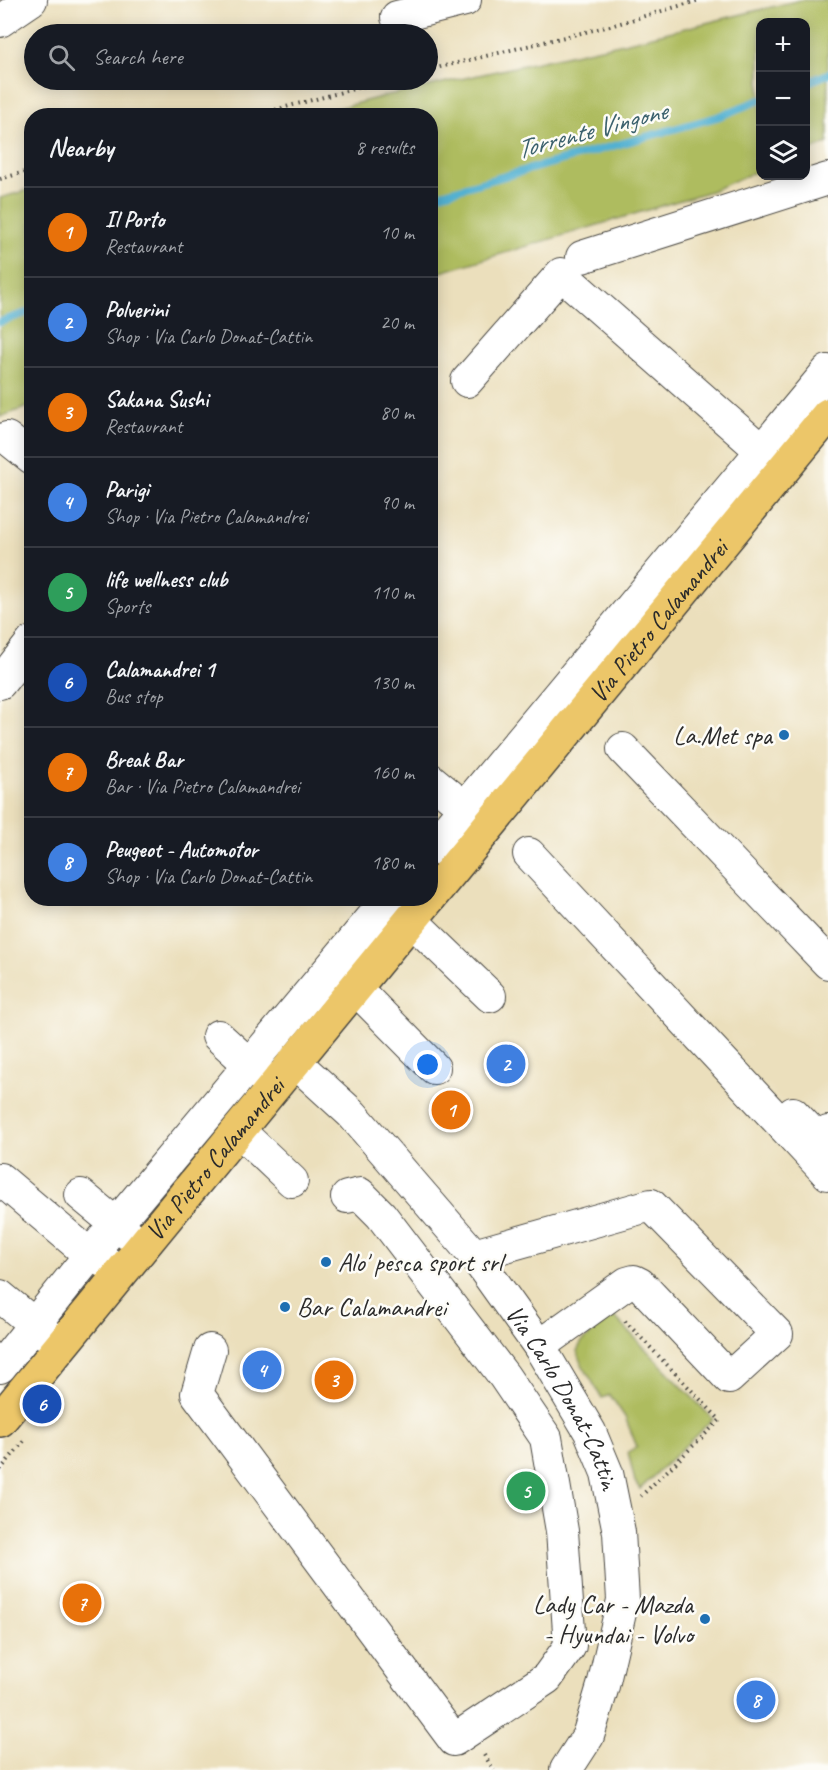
<!DOCTYPE html>
<html lang="en">
<head>
<meta charset="utf-8">
<style>
	:root { --surface:#171b24; --page:#242831; --text:#f1f3f6; --muted:#9ea1a6; --line:#363941; --accent:#1f6fb2 }
	body { margin:0; font-family:Caveat,sans-serif; background:var(--page); color:var(--text) }
	.controls { position:absolute; right:18px; top:18px; display:grid; overflow:hidden; border-radius:12px; box-shadow:0 3px 15px #0003 }
	.controls button { width:54px; height:54px; display:grid; place-items:center; padding:0; border:0; border-bottom:2px solid var(--line); background:var(--surface); color:var(--text); font:30px sans-serif }
	.you { position:absolute; left:428px; top:1065px; width:21px; height:21px; margin:-15px; border:4px solid #fff; border-radius:50%; background:#1a73e8; box-shadow:0 0 0 9px #1a73e833 }
	.badge { display:grid; place-items:center; width:39px; height:39px; border-radius:50%; background:var(--accent); color:#fff; font-size:20px; font-weight:700 }
	.pin { position:absolute; translate:-50% -50%; border:3px solid #fff; box-shadow:0 2px 6px #0006 }
	.list { margin:0; padding:0; list-style:none }
	h2 { display:flex; justify-content:space-between; align-items:center; height:78px; margin:0; padding:0 24px; font-size:26px }
	h2 small { font-size:20px; font-weight:400; color:var(--muted) }
	.list li { display:grid; grid-template-columns:39px 1fr auto; gap:18px; align-items:center; box-sizing:border-box; height:90px; padding:0 24px; border-top:2px solid var(--line) }
	.list b { display:block; font-size:22px; white-space:nowrap }
	.list p { margin:0; font-size:20px; white-space:nowrap; color:var(--muted) }
	.list em { font-size:20px; font-style:normal; color:var(--muted) }
	.icon { flex:none; width:33px; height:33px; fill:none; stroke:currentColor; stroke-width:2; stroke-linecap:round; stroke-linejoin:round }
	.map { position:relative; flex:none; width:828px; height:1770px; overflow:hidden }
	.search { position:absolute; background:var(--surface); box-shadow:0 3px 15px #0003; left:24px; top:24px; width:414px; height:66px; display:flex; align-items:center; gap:15px; box-sizing:border-box; padding:0 21px; border-radius:33px; color:var(--muted); font-size:22px }
	.panel { position:absolute; background:var(--surface); box-shadow:0 3px 15px #0003; left:24px; top:108px; width:414px; height:798px; border-radius:24px }
	.map>svg:first-child { display:block }
	.green { fill:#aebc5e; stroke:#6c7444; stroke-width:1.5 }
	.lines { fill:none; stroke-linecap:round; stroke-linejoin:round }
	.stream { stroke:#53b1d1; stroke-width:8 }
	.minor-casing { stroke:#484641; stroke-width:34 }
	.major-casing { stroke:#484641; stroke-width:36 }
	.path { stroke:#484641; stroke-width:4; stroke-dasharray:1.5 4.5; stroke-linecap:butt }
	.minor { stroke:#fff; stroke-width:32 }
	.major { stroke:#ecc669; stroke-width:33 }
	.poi-dot { fill:#1f6fb2; stroke:#fdfcf7; stroke-width:2 }
	.labels { text-anchor:middle; stroke-width:5; stroke-linejoin:round; paint-order:stroke }
	.street-label { font-size:26px; fill:#2b2b2b; stroke:#fdfcf7 }
	.poi-label { font-size:26px; fill:#2b2b2b; stroke:#fdfcf7; text-anchor:end }
	.water-label { font-size:27px; font-style:italic; fill:#3b616d; stroke:#fdfcf7 }
</style>
</head>
<body>
<div class="map">
<svg width="828" height="1770" viewBox="0 0 828 1770">
	<rect width="100%" height="100%" fill="#fdfcf7"/>
	<filter id="ink" filterUnits="userSpaceOnUse"><feTurbulence type="fractalNoise" baseFrequency=".0167" numOctaves="2"/><feDisplacementMap in="SourceGraphic" scale="12" xChannelSelector="R" yChannelSelector="G"/><feConvolveMatrix kernelMatrix="1 2 1 2 8 2 1 2 1" color-interpolation-filters="sRGB"/></filter>
	<filter id="wash" filterUnits="userSpaceOnUse"><feTurbulence type="fractalNoise" baseFrequency=".008" numOctaves="4" result="noise"/><feDisplacementMap in="SourceGraphic" scale="24" xChannelSelector="R" yChannelSelector="G"/><feGaussianBlur stdDeviation="1.35" result="paint"/><feColorMatrix in="noise" values="0 0 0 0 0 0 0 0 0 0 0 0 0 0 0 0 0 1.4 0 .05"/><feComposite in="paint" operator="in"/></filter>
	<g filter="url(#wash)">
		<rect width="100%" height="100%" fill="#ebdfbc"/>
		<g class="green">
			<path d="M 800,0 L 828,0 L 828,143 L 806,152 L 806,22 L 760,22 L 760,170 L 711,191 L 431,275 L 430,116 L 312,115 L 388,95 L 624,43 Z"/>
			<path d="M 31,189 L 31,406 L 0,417 L 0,198 Z"/>
			<path d="M 613,1315 L 713,1419 L 640,1489 L 635,1482 L 628,1452 L 637,1447 L 625,1417 L 610,1395 L 602,1398 L 580,1361 L 577,1351 L 581,1343 Z"/>
		</g>
		<g class="lines">
			<g class="stream">
				<path d="M 806,83 L 828,74"/>
				<path d="M 430,197 L 717,117 L 760,100"/>
				<path d="M 0,322 L 32,311"/>
			</g>
		</g>
	</g>
	<g filter="url(#ink)">
		<g class="lines">
			<g class="minor-casing">
				<g id="minor">
					<path d="M 397,17 L 465,0"/>
					<path d="M 0,21 L 31,0"/>
					<path d="M 582,257 L 828,179"/>
					<path d="M 467,381 L 561,274 L 754,444 L 780,462"/>
					<path d="M 7,438 L 32,458"/>
					<path d="M 0,683 L 32,642"/>
					<path d="M 623,749 L 828,963"/>
					<path d="M 430,779 L 481,821"/>
					<path d="M 430,849 L 828,371"/>
					<path d="M 529,854 L 828,1174"/>
					<path d="M 411,920 L 490,996"/>
					<path d="M 355,988 L 434,1068"/>
					<path d="M 218,1036 L 264,1078"/>
					<path id="s1" d="M 294,1061 L 352,1114 L 474,1255 L 539,1346 L 590,1432 L 607,1473 L 619,1532 L 623,1600 L 603,1686 L 588,1736 L 566,1770"/>
					<path d="M 793,1113 L 819,1140 L 828,1132"/>
					<path d="M 238,1130 L 292,1181"/>
					<path d="M 0,1179 L 90,1255 L 109,1264"/>
					<path d="M 81,1195 L 133,1238"/>
					<path d="M 474,1255 L 651,1205 L 777,1334 L 729,1378 L 640,1284 L 634,1281 L 627,1283 L 539,1346"/>
					<path d="M 0,1296 L 51,1338"/>
					<path d="M 210,1350 L 197,1394 L 454,1740 L 547,1678 L 570,1646 L 562,1531 L 546,1438 L 504,1376 L 381,1215 L 360,1194 L 347,1197"/>
					<path d="M 0,1367 L 90,1255 L 389,898"/>
				</g>
			</g>
			<g class="major-casing">
				<g id="major">
					<path id="s2" d="M 430,897 L 828,415"/>
					<path id="s3" d="M 0,1420 L 429,898"/>
				</g>
			</g>
			<g class="path">
				<path d="M 428,70 L 610,26 L 700,0"/>
				<path d="M 252,116 L 387,80"/>
				<path d="M 0,179 L 32,170"/>
				<path d="M 625,1321 L 720,1420 L 641,1496"/>
				<path d="M 0,1470 L 24,1441"/>
				<path d="M 484,1755 L 494,1770"/>
			</g>
			<use href="#minor" class="minor"/>
			<use href="#major" class="major"/>
		</g>
	</g>
	<g class="poi-dot">
		<circle cx="784" cy="735" r="6"/>
		<circle cx="326" cy="1262" r="6"/>
		<circle cx="285" cy="1307" r="6"/>
		<circle cx="705" cy="1619" r="6"/>
	</g>
	<g class="labels">
		<g class="street-label">
			<text dy="9" stroke="none"><textPath href="#s2" startOffset="358">Via Pietro Calamandrei</textPath></text>
			<text dy="9" stroke="none"><textPath href="#s3" startOffset="338">Via Pietro Calamandrei</textPath></text>
			<text dy="9" stroke="none"><textPath href="#s1" startOffset="434">Via Carlo Donat-Cattin</textPath></text>
		</g>
		<g class="poi-label">
			<text x="772" y="744">La.Met spa</text>
			<text x="338" y="1271" text-anchor="start">Alo' pesca sport srl</text>
			<text x="297" y="1316" text-anchor="start">Bar Calamandrei</text>
			<text x="693" y="1613">Lady Car - Mazda<tspan x="693" dy="30">- Hyundai - Volvo</tspan></text>
		</g>
		<g class="water-label">
			<text transform="translate(591 130) rotate(-15)" y="9">Torrente Vingone</text>
		</g>
	</g>
</svg>
<div class="controls">
<button>+</button>
<button>−</button>
<button><svg class="icon" aria-label="layers" viewBox="0 0 24 24"><path d="M12 4l9 5-9 5-9-5zM3 14l9 5 9-5"/></svg></button>
</div>
<div class="you"></div>
<div class="pin badge" style="left:451px;top:1110px;background:#e8710a">1</div>
<div class="pin badge" style="left:506px;top:1064px;background:#3f7fe0">2</div>
<div class="pin badge" style="left:334px;top:1380px;background:#e8710a">3</div>
<div class="pin badge" style="left:262px;top:1370px;background:#3f7fe0">4</div>
<div class="pin badge" style="left:526px;top:1491px;background:#2e9e5b">5</div>
<div class="pin badge" style="left:42px;top:1404px;background:#1a4fb4">6</div>
<div class="pin badge" style="left:82px;top:1603px;background:#e8710a">7</div>
<div class="pin badge" style="left:756px;top:1700px;background:#3f7fe0">8</div>
<div class="search"><svg class="icon" aria-label="search" viewBox="0 0 24 24"><circle cx="10" cy="10" r="6"/><path d="M15 15l6 6"/></svg>Search here</div>
<section class="panel">
<h2>Nearby<small>8 results</small></h2>
<ul class="list">
<li><span class="badge" style="background:#e8710a">1</span><div><b>Il Porto</b><p>Restaurant</p></div><em>10 m</em></li>
<li><span class="badge" style="background:#3f7fe0">2</span><div><b>Polverini</b><p>Shop · Via Carlo Donat-Cattin</p></div><em>20 m</em></li>
<li><span class="badge" style="background:#e8710a">3</span><div><b>Sakana Sushi</b><p>Restaurant</p></div><em>80 m</em></li>
<li><span class="badge" style="background:#3f7fe0">4</span><div><b>Parigi</b><p>Shop · Via Pietro Calamandrei</p></div><em>90 m</em></li>
<li><span class="badge" style="background:#2e9e5b">5</span><div><b>life wellness club</b><p>Sports</p></div><em>110 m</em></li>
<li><span class="badge" style="background:#1a4fb4">6</span><div><b>Calamandrei 1</b><p>Bus stop</p></div><em>130 m</em></li>
<li><span class="badge" style="background:#e8710a">7</span><div><b>Break Bar</b><p>Bar · Via Pietro Calamandrei</p></div><em>160 m</em></li>
<li><span class="badge" style="background:#3f7fe0">8</span><div><b>Peugeot - Automotor</b><p>Shop · Via Carlo Donat-Cattin</p></div><em>180 m</em></li>
</ul>
</section>
</div>
</body>
</html>
